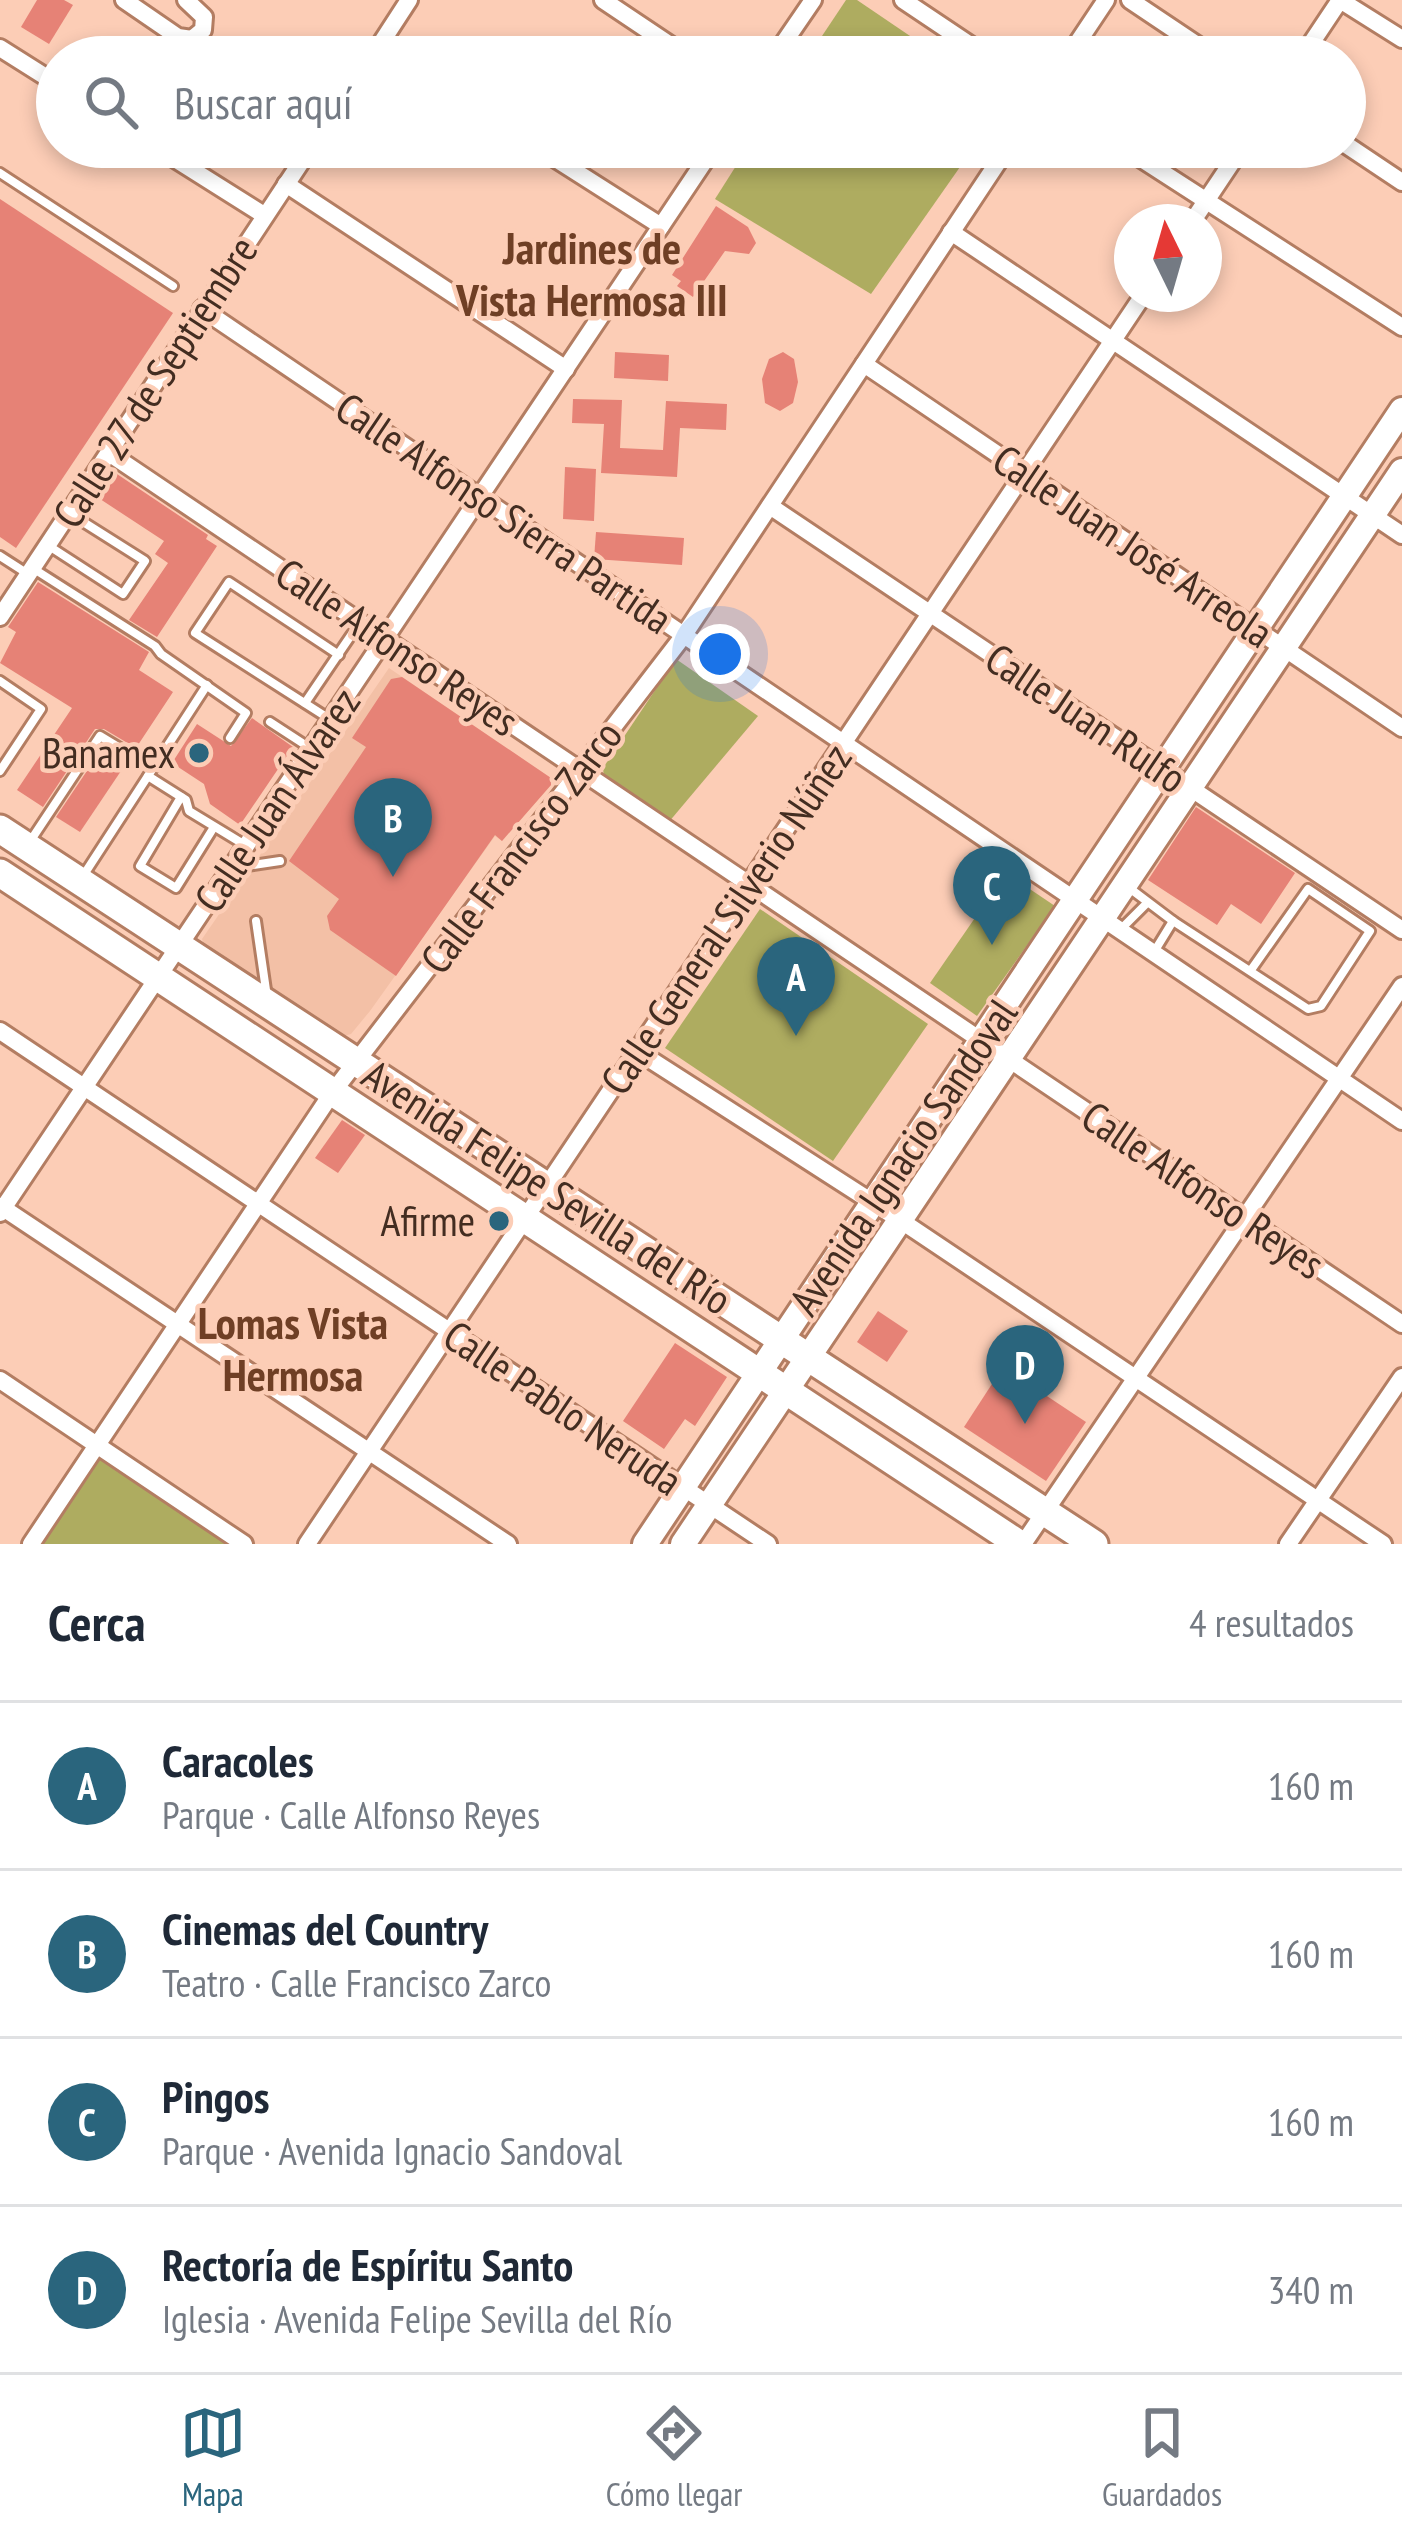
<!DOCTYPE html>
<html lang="es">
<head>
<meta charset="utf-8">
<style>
	:root { --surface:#fff; --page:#f6f6f7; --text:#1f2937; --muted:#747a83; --line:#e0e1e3; --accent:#2a657d }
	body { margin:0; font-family:"PT Sans Narrow",sans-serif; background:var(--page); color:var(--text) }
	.compass { position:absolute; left:1114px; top:204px; width:108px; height:108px; border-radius:50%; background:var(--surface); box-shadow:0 6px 18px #0003; rotate:355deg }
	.you { position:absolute; left:720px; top:654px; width:42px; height:42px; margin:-30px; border:9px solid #fff; border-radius:50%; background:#1a73e8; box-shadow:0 0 0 18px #1a73e833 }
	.badge { display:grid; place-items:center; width:78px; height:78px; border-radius:50%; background:var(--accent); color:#fff; font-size:39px; font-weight:700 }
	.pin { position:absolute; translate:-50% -99px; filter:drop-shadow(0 3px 6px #0008) }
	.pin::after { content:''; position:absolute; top:63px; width:42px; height:36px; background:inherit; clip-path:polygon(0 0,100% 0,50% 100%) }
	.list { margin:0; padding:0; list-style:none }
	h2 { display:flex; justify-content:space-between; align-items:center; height:156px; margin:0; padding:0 48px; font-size:51px }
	h2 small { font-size:39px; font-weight:400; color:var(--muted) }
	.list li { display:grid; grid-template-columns:78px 1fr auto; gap:36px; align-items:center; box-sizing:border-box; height:168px; padding:0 48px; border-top:3px solid var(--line) }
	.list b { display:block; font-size:45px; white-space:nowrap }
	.list p { margin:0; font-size:39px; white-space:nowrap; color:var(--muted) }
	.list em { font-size:39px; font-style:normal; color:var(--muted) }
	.icon { flex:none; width:66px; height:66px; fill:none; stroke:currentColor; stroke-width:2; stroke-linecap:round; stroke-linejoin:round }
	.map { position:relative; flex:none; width:1402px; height:1544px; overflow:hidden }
	.search { position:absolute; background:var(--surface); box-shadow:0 6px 18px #0003; left:36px; right:36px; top:36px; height:132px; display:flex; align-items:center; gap:30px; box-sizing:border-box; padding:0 42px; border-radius:66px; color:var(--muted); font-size:45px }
	.sheet { height:828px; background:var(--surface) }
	nav { display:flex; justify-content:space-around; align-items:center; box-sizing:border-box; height:168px; border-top:3px solid var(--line); background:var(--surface); font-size:33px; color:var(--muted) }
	nav a { display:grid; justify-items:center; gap:6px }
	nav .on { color:var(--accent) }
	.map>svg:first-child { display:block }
	.built { fill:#f3c0a6 }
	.green { fill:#aeac60 }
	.building { fill:#e68276 }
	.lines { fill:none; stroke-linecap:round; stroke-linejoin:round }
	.lane-casing { stroke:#b37d62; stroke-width:14 }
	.street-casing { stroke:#b37d62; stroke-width:22 }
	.secondary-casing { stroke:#b37d62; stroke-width:30 }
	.primary-casing { stroke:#b37d62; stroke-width:33 }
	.lane { stroke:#fff; stroke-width:8 }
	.street { stroke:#fff; stroke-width:16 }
	.secondary { stroke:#fff; stroke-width:24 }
	.primary { stroke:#fff; stroke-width:27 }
	.poi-dot { fill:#2a657d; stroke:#fccdb6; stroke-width:4.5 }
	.labels { text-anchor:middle; stroke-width:9; stroke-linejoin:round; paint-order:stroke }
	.street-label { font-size:42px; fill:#432d21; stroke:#fccdb6 }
	.poi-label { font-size:42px; fill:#432d21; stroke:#fccdb6; text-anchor:end }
	.neighbourhood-label { font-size:45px; font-weight:bold; fill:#6f3f25; stroke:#fccdb6 }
</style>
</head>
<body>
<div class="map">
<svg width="1402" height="1544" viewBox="0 0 1402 1544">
	<rect width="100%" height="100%" fill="#fccdb6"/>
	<path class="built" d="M 389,668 L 551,778 L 551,785 L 502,841 L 495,836 L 370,1011 L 351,1034 L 340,1037 L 205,948 L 202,939 Z"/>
	<g class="green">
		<path d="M 846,0 L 857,0 L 941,57 L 808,57 Z"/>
		<path d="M 748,147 L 974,147 L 871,294 L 715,199 Z"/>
		<path d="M 676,659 L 758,716 L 668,823 L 604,778 L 603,768 Z"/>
		<path d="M 1006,873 L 1055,906 L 977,1016 L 930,983 Z"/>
		<path d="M 760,909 L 928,1024 L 833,1161 L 665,1048 Z"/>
		<path d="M 101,1455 L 234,1544 L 41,1544 Z"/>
	</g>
	<g class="building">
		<path d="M 37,0 L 64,0 L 73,5 L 49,44 L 21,27 Z"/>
		<path d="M 0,199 L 173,313 L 16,548 L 0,537 Z"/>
		<path d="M 716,206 L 748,227 L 756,243 L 749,254 L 725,251 L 693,297 L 677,286 L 681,281 L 672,275 Z"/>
		<path d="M 615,352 L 669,355 L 668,381 L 614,378 Z"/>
		<path d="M 783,352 L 794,359 L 798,382 L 793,403 L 780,411 L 765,403 L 762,379 L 769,359 Z"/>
		<path d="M 573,399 L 622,400 L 620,448 L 663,450 L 666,401 L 727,404 L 726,430 L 680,428 L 677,477 L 601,473 L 604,424 L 572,423 Z"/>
		<path d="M 565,467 L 596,469 L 594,521 L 563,519 Z"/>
		<path d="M 114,472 L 208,535 L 206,539 L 217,546 L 157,637 L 129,620 L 168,563 L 155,554 L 164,541 L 97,497 Z"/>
		<path d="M 596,532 L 684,538 L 682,565 L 594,559 Z"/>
		<path d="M 38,582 L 149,652 L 139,670 L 173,692 L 136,748 L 104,729 L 95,729 L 43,807 L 17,790 L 72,708 L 0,663 L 16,632 L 8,627 Z"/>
		<path d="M 402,677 L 551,778 L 551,785 L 502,841 L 495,835 L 396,976 L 330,930 L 327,916 L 339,899 L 289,861 L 366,747 L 352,738 L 391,679 Z"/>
		<path d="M 252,718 L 293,747 L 240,825 L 210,804 L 204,784 L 172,763 L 197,724 L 231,746 Z"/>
		<path d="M 103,747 L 127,762 L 80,832 L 56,817 Z"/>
		<path d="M 1196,807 L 1295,873 L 1261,924 L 1231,904 L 1217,925 L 1148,880 Z"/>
		<path d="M 342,1120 L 365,1135 L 338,1173 L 315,1158 Z"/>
		<path d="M 878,1311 L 908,1331 L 887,1362 L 857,1342 Z"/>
		<path d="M 675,1343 L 727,1377 L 695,1426 L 685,1419 L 664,1449 L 623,1421 Z"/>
		<path d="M 1003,1367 L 1086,1422 L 1046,1481 L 964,1427 Z"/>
	</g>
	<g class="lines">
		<g class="lane-casing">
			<g id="lane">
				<path d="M 0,173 L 173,286"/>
				<path d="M 49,546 L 123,594 L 145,561 L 69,513"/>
				<path d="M 0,556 L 28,574"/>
				<path d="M 34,569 L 155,646 L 161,654 L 246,713 L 230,738"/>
				<path d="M 0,681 L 41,709 L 0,771"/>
				<path d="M 305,703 L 358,625"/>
				<path d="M 328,718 L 195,633 L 229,582 L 339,655"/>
				<path d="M 270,722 L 310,748"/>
				<path d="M 148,776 L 186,800 L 189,811 L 245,845"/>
				<path d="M 181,797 L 140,866 L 176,888 L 214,827"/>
				<path d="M 29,843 L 100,736 L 153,768"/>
				<path d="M 233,868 L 280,861"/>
				<path d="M 83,876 L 207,685"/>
				<path d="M 1128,887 L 1173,921 L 1308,1009 L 1321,1006 L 1370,931 L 1308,889 L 1251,970"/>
				<path d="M 256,921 L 267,997"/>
				<path d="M 1123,927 L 1147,903"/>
				<path d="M 1154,952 L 1173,921"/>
			</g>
		</g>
		<g class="street-casing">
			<g id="street">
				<path d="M 124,0 L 178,37 L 192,39 L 203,30 L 204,17 L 186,0"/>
				<path d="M 603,0 L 688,57"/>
				<path d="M 903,0 L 988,57"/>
				<path d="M 1130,0 L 1215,57"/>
				<path d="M 0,48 L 57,84"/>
				<path d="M 372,57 L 409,0"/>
				<path d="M 774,57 L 813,0"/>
				<path d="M 1068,57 L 1106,0"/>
				<path d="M 1302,57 L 1340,0 L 1402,39"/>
				<path d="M 1345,144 L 1402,182"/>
				<path d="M 156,147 L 264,215"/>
				<path d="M 537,147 L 661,226"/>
				<path d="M 1123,147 L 1402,327"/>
				<path d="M 286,184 L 566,369"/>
				<path d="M 1192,222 L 1242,147"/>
				<path d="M 951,232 L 1402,535"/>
				<path d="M 202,309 L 1402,1121"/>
				<path d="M 864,364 L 1402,728"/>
				<path d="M 109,453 L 1402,1324"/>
				<path d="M 770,506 L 1402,930"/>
				<path d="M 0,617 L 311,147"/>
				<path d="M 0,1031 L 768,1544"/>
				<path d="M 637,1051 L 900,1220 L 1383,1544"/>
				<path d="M 0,1206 L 508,1544"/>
				<path d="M 0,1213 L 714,147"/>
				<path d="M 0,1380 L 244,1544"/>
				<path d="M 31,1544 L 332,1093 L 684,635 L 1008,147"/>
				<path d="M 307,1544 L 1144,294"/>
				<path d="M 1023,1544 L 1402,986"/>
				<path d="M 1288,1544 L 1402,1377"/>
			</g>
		</g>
		<g class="secondary-casing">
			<g id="secondary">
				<path d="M 645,1544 L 1402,410"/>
				<path d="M 683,1544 L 1402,471"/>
			</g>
		</g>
		<g class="primary-casing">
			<g id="primary">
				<path d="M 0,829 L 1094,1544"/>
				<path d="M 0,873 L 1019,1544"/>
			</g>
		</g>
		<use href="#lane" class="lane"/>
		<use href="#street" class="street"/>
		<use href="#secondary" class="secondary"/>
		<use href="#primary" class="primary"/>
	</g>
	<g class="poi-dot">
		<circle cx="199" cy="753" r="12"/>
		<circle cx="499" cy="1221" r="12"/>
	</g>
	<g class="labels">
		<g class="street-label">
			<text transform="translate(155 382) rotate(-57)" y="15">Calle 27 de Septiembre</text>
			<text transform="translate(504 513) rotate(34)" y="15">Calle Alfonso Sierra Partida</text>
			<text transform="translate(1133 546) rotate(34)" y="15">Calle Juan José Arreola</text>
			<text transform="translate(397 647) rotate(34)" y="15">Calle Alfonso Reyes</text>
			<text transform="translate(1086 718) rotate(34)" y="15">Calle Juan Rulfo</text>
			<text transform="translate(277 800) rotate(-56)" y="15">Calle Juan Álvarez</text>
			<text transform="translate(521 847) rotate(-53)" y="15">Calle Francisco Zarco</text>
			<text transform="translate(726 919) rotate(-56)" y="15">Calle General Silverio Núñez</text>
			<text transform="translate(903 1157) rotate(-56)" y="15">Avenida Ignacio Sandoval</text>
			<text transform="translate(547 1187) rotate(33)" y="15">Avenida Felipe Sevilla del Río</text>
			<text transform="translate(1203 1190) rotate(34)" y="15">Calle Alfonso Reyes</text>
			<text transform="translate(563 1408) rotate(34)" y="15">Calle Pablo Neruda</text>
		</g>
		<g class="poi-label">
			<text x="175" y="768">Banamex</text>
			<text x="475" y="1236">Afirme</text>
		</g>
		<g class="neighbourhood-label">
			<text x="592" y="264">Jardines de<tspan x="592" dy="52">Vista Hermosa III</tspan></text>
			<text x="293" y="1339">Lomas Vista<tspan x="293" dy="52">Hermosa</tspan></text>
		</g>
	</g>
</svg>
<svg class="compass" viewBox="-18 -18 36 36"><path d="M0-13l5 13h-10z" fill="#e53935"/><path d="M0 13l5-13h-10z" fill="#747a83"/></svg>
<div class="you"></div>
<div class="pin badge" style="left:796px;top:1036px">A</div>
<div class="pin badge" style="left:393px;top:877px">B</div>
<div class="pin badge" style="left:992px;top:945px">C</div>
<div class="pin badge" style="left:1025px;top:1424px">D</div>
<div class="search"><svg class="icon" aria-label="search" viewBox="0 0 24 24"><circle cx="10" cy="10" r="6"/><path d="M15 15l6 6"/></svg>Buscar aquí</div>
</div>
<section class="sheet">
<h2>Cerca<small>4 resultados</small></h2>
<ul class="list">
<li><span class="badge">A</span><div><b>Caracoles</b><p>Parque · Calle Alfonso Reyes</p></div><em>160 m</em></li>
<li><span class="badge">B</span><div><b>Cinemas del Country</b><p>Teatro · Calle Francisco Zarco</p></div><em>160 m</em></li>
<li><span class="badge">C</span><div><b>Pingos</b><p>Parque · Avenida Ignacio Sandoval</p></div><em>160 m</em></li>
<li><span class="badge">D</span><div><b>Rectoría de Espíritu Santo</b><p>Iglesia · Avenida Felipe Sevilla del Río</p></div><em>340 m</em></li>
</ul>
</section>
<nav>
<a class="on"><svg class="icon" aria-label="map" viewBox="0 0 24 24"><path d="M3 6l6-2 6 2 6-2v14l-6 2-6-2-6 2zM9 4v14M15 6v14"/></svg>Mapa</a>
<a><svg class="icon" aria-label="directions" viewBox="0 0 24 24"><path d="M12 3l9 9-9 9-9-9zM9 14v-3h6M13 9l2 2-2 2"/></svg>Cómo llegar</a>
<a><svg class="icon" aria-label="saved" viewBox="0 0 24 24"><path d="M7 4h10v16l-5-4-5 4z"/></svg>Guardados</a>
</nav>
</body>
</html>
